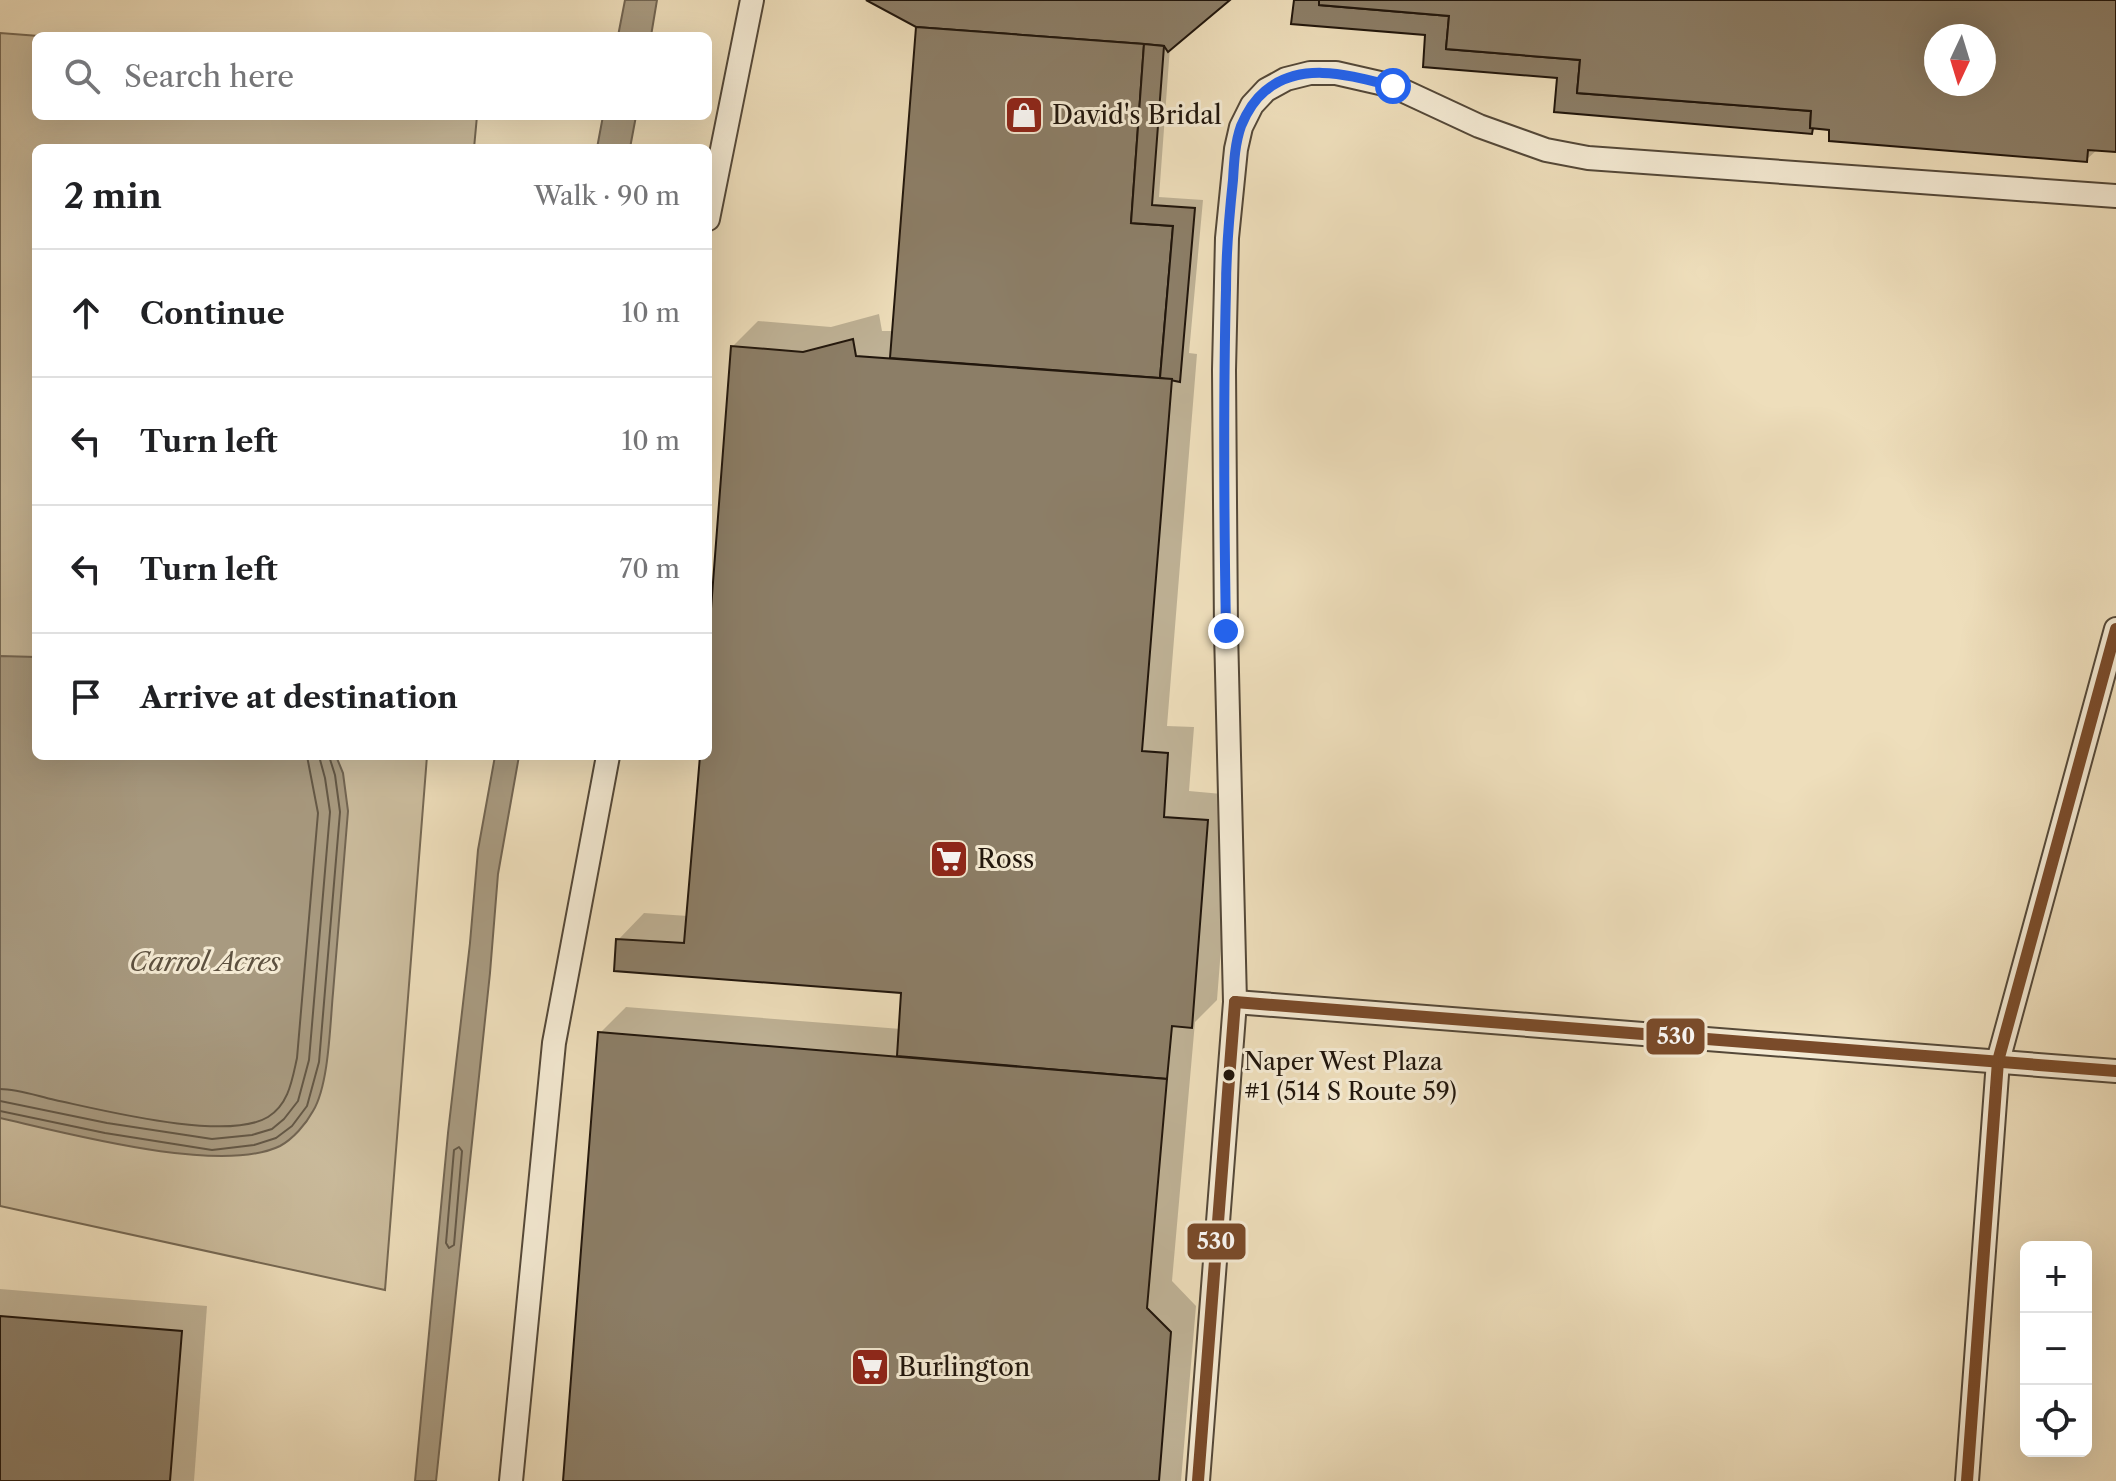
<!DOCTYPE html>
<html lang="en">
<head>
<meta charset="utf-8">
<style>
	:root { --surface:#fff; --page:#f6f6f6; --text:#202124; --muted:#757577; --line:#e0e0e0 }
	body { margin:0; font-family:"Libre Caslon Text",serif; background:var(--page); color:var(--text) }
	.controls { position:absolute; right:24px; bottom:24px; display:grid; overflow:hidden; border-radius:12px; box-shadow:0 8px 32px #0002 }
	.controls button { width:72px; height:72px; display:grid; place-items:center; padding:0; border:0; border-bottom:2px solid var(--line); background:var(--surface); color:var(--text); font:40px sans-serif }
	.compass { position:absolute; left:1924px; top:24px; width:72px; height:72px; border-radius:50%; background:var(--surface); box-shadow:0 8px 32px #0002; rotate:184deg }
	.stop { position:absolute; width:24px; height:24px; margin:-18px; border:6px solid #2563eb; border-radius:50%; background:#fff }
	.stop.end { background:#2563eb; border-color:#fff; box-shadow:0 2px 8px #0008 }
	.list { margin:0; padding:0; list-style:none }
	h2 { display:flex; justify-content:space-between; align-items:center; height:104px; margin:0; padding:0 32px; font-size:34px }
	h2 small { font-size:26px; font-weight:400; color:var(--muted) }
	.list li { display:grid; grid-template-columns:52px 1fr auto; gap:24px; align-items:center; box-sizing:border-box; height:128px; padding:0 32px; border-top:2px solid var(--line) }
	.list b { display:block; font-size:30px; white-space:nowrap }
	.list em { font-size:26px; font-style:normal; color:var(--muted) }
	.icon { flex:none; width:44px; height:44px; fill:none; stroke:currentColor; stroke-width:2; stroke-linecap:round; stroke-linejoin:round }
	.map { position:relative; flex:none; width:2116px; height:1481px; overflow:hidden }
	.search { position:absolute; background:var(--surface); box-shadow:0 8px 32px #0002; left:32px; top:32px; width:680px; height:88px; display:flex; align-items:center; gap:20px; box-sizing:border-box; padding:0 28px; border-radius:12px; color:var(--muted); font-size:30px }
	.panel { position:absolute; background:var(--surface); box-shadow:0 8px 32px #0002; left:32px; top:144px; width:680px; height:616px; border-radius:12px }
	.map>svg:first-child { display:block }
	.green { fill:#cbbc9d; stroke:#766954; stroke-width:2 }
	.water { fill:#a89a80; stroke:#726552; stroke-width:2 }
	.shadow { fill:#0003; fill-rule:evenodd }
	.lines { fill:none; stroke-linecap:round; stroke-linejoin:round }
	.shore { stroke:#645846; stroke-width:2 }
	.building { fill:#8c7e67; stroke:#21160c; stroke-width:2; fill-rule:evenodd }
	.lane-casing { stroke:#544838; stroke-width:26 }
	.lane { stroke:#f4ead3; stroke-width:22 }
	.bus-1-casing { stroke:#f4ead3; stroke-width:18 }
	.bus-1 { stroke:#7a4b2a; stroke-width:12 }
	.route { stroke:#2563eb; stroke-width:10 }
	.bus-dot { fill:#21160c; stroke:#f4ead3; stroke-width:3 }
	.labels { text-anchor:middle; stroke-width:6; stroke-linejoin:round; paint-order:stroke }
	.bus-label { font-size:24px; fill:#21160c; stroke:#f4ead3; text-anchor:start }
	.poi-label { font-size:26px; fill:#21160c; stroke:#f4ead3; text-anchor:start }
	.park-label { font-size:26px; font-style:italic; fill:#5c503f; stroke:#f4ead3 }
	.line-badge { stroke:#f4ead3; stroke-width:3 }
	.badge-label { font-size:22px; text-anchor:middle; font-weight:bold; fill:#fff }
</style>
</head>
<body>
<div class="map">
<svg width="2116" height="1481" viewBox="0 0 2116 1481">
	<rect width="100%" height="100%" fill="#eedebb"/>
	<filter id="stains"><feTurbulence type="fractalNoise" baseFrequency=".0025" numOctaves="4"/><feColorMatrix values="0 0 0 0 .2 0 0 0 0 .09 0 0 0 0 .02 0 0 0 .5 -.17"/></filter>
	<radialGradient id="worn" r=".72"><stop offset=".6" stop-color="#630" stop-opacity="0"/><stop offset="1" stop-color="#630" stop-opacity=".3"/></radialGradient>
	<path class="green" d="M 0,33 L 39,36 L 36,36 L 36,116 L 477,116 L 474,148 L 36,148 L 36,756 L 427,756 L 385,1290 L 0,1206 Z"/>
	<g class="water">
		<path d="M 625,0 L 657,0 L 651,36 L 618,36 Z"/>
		<path d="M 603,116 L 636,116 L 630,148 L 597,148 Z"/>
		<path d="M 0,656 L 36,657 L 36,756 L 336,756 L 343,773 L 348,811 C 343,872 338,932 333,993 C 330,1024 329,1085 313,1111 C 306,1124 293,1139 280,1146 C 221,1175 66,1133 0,1118 Z"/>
		<path d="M 495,756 L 519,756 L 498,874 L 490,973 L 436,1481 L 415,1481 L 448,1133 L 470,943 L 478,850 Z"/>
	</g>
	<g class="shadow">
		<path d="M 870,0 L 1227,0 L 1170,47 L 1159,197 L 1203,200 L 1189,353 L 1197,354 L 1167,726 L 1194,727 L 1189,791 L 1233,795 L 1217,1000 L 1195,1022 L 1172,1281 L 1196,1306 L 1181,1481 L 565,1481 L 600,1033 L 626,1007 L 901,1029 L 903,991 L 618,940 L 644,913 L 688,916 L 701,756 L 708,756 L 708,662 L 732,347 L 758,321 L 831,327 L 879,314 L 882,331 L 894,331 L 918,26 Z"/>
		<path d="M 1296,0 L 2116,0 L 2116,150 L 2098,149 L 2086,160 L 1816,127 L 1812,132 L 1559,77 L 1427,33 ZM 1936,36 L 1984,36 L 1984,84 L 1936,84 Z"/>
		<path d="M 0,1289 L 207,1306 L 194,1481 L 0,1481 Z"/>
	</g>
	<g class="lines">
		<g class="shore">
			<path d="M 0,1089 C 18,1089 37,1096 55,1100 C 102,1110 227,1142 268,1117 C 289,1104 292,1080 297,1058 L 318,813 L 307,756"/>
			<path d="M 0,1101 L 107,1123 L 212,1139 L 252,1135 L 272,1129 L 284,1119 L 298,1101 L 309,1060 L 330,812 L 325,778 L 319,756"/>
			<path d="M 0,1111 L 105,1133 L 212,1150 L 254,1145 L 276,1138 L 292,1126 L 307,1106 L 319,1062 L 340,812 L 335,775 L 329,756"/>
			<path d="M 459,1147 L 462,1151 L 454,1245 L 449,1248 L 446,1243 L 454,1150 Z"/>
		</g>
	</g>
	<g class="building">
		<path d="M 866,0 L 1230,0 L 1168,52 L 1164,46 L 1144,44 L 916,27 Z"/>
		<path d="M 1294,0 L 1319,0 L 1319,5 L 1449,16 L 1446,49 L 1580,60 L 1577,93 L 1811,111 L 1810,128 L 1813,128 L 1812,134 L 1554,112 L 1557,78 L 1423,67 L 1425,35 L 1291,24 Z"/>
		<path d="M 1319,0 L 2116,0 L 2116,152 L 2088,150 L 2087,162 L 1829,141 L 1829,130 L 1810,128 L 1811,111 L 1577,93 L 1580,60 L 1446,49 L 1449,16 L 1319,5 ZM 1936,36 L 1984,36 L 1984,84 L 1936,84 Z"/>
		<path d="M 916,27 L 1144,44 L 1131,223 L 1173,226 L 1160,378 L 890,358 Z"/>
		<path d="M 1144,44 L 1164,46 L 1152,205 L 1195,208 L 1180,382 L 1160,378 L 1173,226 L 1131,223 Z"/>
		<path d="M 853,339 L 856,356 L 1172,379 L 1142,751 L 1168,753 L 1164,817 L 1208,820 L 1192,1028 L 1172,1026 L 1167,1079 L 897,1056 L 901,993 L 614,971 L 616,939 L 684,943 L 700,756 L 708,756 L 708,648 L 731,346 L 803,352 Z"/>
		<path d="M 598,1032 L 1167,1079 L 1147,1308 L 1171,1332 L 1159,1481 L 563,1481 Z"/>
		<path d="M 0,1316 L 182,1331 L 170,1481 L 0,1481 Z"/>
	</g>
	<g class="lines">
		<g class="lane-casing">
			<g id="lane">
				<path d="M 708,219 L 752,0"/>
				<path d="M 1235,1002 L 2116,1071"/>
				<path d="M 511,1481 L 554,1043 L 608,756"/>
				<path d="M 1198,1481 L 1235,1002 L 1226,631 L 1224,370 L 1227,238 L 1236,149 L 1241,127 L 1252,105 L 1266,90 L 1286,79 L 1310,73 L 1336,73 L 1393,86 L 1479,126 L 1546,150 L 1588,158 L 2116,196"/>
				<path d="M 1967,1481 L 1998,1061 L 2116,629"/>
			</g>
		</g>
		<use href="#lane" class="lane"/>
		<g class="bus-1-casing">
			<g id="bus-1">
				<path d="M 1235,1002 L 2116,1071"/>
				<path d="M 1198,1481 L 1235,1002"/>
				<path d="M 1967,1481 L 1998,1061 L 2116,629"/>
			</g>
		</g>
		<use href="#bus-1" class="bus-1"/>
	</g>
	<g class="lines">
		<path class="route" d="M 1226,631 C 1224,517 1223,403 1226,290 C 1226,253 1229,217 1233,180 C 1234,162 1235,143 1241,126 C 1246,114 1254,100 1265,91 C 1302,60 1352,76 1393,86"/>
	</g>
	<defs>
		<g id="shop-square" transform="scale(2)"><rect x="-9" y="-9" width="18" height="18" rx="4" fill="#8f2418" stroke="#f4ead3"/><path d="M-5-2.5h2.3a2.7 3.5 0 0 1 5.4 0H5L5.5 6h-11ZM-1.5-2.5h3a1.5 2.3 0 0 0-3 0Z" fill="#fff"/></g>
		<g id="supermarket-square" transform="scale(2)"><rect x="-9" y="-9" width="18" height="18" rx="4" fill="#8f2418" stroke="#f4ead3"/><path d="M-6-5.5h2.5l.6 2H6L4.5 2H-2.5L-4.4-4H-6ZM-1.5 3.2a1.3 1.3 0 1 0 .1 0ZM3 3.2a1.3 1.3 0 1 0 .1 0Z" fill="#fff"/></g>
	</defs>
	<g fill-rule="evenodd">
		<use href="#shop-square" x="1024" y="115"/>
		<use href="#supermarket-square" x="949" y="859"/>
		<use href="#supermarket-square" x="870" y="1367"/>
	</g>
	<circle class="bus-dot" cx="1229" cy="1075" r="7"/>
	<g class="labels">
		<g class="bus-label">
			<text x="1244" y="1070">Naper West Plaza<tspan x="1244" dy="30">#1 (514 S Route 59)</tspan></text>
		</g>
		<g class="poi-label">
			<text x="1052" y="124">David's Bridal</text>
			<text x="977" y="868">Ross</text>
			<text x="898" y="1376">Burlington</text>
		</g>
		<g class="park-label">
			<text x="205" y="971">Carrol Acres</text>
		</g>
	</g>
	<g class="line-badge">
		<rect x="1645" y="1017" width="61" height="39" rx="8" fill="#7a4b2a"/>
		<rect x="1186" y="1222" width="61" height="39" rx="8" fill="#7a4b2a"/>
	</g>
	<g class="badge-label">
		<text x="1676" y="1044">530</text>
		<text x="1216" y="1249">530</text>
	</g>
	<rect width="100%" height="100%" filter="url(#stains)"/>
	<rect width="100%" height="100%" fill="url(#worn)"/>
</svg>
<div class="controls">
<button>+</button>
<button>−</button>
<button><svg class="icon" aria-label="locate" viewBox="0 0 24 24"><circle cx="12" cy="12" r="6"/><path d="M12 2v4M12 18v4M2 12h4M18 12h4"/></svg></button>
</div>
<svg class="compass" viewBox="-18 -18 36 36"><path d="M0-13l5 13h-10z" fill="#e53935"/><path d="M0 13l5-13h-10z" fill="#757577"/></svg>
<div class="stop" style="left:1393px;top:86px"></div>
<div class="stop end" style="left:1226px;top:631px"></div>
<div class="search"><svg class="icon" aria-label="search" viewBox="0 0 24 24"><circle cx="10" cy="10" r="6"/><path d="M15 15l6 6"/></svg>Search here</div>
<section class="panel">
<h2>2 min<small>Walk · 90 m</small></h2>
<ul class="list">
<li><svg class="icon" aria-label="ahead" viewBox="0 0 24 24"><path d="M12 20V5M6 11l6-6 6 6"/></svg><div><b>Continue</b></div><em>10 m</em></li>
<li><svg class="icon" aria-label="left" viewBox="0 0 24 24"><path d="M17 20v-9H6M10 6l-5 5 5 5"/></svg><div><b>Turn left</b></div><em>10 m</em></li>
<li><svg class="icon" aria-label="left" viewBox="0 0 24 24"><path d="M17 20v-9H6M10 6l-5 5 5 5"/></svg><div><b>Turn left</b></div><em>70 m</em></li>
<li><svg class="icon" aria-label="arrive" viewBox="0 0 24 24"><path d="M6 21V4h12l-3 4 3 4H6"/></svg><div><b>Arrive at destination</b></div></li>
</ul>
</section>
</div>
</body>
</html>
